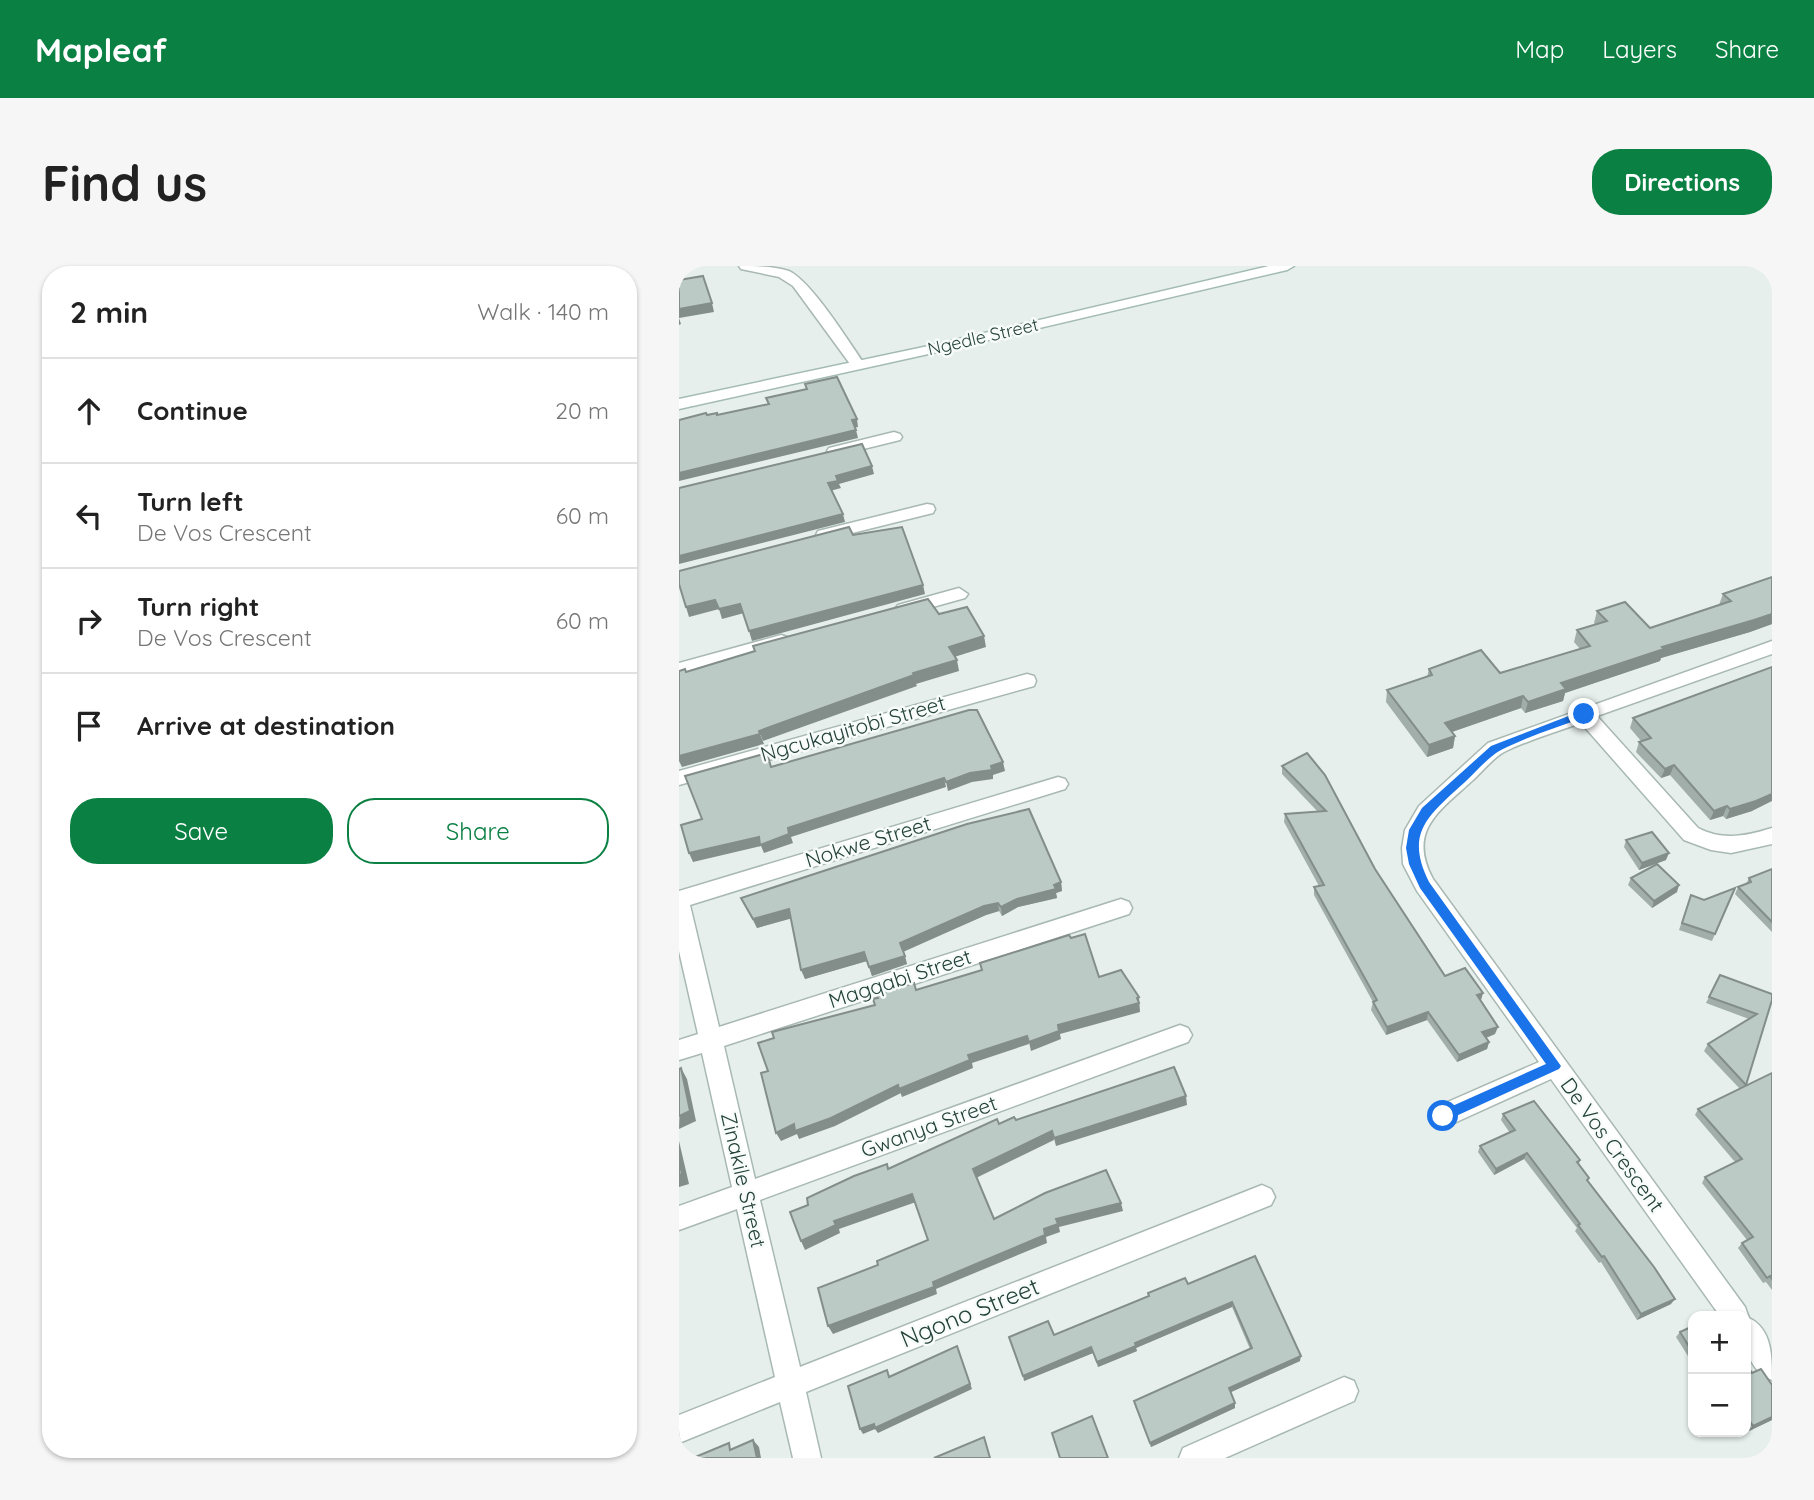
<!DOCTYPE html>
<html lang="en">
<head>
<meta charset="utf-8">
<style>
	:root { --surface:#fff; --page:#f6f6f6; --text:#222; --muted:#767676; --line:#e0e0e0; --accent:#0b8043 }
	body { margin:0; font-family:Quicksand,sans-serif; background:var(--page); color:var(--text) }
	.controls { position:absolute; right:21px; bottom:21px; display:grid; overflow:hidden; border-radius:14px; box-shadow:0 2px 5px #0004 }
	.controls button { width:63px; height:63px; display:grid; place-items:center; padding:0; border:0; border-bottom:2px solid var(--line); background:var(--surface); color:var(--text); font:35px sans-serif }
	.stop { position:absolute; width:21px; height:21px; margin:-16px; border:5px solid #1a73e8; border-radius:50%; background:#fff }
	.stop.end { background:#1a73e8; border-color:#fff; box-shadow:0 2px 7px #0008 }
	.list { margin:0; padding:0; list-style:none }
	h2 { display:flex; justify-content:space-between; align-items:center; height:91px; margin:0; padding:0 28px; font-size:30px }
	h2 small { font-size:23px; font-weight:400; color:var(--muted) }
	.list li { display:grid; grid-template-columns:46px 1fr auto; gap:21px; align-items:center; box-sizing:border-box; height:105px; padding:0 28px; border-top:2px solid var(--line) }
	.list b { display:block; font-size:26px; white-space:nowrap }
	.list p { margin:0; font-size:23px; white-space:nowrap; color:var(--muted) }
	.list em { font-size:23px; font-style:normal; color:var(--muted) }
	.actions { display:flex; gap:14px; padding:21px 28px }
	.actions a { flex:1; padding:16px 0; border:2px solid var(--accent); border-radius:28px; text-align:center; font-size:24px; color:var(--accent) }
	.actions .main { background:var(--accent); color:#fff }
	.icon { flex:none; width:38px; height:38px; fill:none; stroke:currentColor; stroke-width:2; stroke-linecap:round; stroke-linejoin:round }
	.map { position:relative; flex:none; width:1093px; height:1192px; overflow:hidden; border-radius:28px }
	header { display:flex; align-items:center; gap:42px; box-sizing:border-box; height:98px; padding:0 35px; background:var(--accent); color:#fff }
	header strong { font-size:33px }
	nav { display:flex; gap:38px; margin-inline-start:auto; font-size:24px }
	.intro { display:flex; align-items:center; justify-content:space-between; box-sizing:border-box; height:168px; padding:0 42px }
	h1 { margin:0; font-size:49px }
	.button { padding:18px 32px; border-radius:28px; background:var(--accent); color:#fff; font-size:24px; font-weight:700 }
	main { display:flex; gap:42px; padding:0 42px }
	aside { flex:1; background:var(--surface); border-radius:28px; box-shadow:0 2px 5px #0004 }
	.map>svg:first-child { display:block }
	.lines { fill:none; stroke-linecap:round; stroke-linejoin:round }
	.street-casing { stroke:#a8b8b2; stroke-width:3 }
	.secondary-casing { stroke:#a4bbb3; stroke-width:3 }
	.street { fill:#fff; fill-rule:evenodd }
	.secondary { fill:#fff; fill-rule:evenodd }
	.wall { fill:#a1aea9 }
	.shaded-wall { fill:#838d89 }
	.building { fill:#bbcac4; stroke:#838d89; stroke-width:2 }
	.route { fill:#1a73e8 }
	.labels { text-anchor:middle; stroke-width:5; stroke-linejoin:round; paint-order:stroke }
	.far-street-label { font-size:18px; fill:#24423a; stroke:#f7fbf9 }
	.street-label { font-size:21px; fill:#24423a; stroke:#f7fbf9 }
	.near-street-label { font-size:24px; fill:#24423a; stroke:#f7fbf9 }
</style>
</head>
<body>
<header>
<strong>Mapleaf</strong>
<nav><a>Map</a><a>Layers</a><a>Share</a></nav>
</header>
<div class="intro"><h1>Find us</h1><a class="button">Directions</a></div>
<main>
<aside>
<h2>2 min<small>Walk · 140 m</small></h2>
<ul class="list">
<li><svg class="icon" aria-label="ahead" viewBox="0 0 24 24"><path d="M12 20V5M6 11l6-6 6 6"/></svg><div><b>Continue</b></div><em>20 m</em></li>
<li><svg class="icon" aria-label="left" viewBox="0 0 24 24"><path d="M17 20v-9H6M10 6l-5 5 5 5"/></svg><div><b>Turn left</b><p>De Vos Crescent</p></div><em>60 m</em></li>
<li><svg class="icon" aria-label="right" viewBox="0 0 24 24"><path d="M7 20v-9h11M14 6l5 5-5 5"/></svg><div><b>Turn right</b><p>De Vos Crescent</p></div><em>60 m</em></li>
<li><svg class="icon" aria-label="arrive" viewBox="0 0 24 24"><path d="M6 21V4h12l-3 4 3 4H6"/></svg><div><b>Arrive at destination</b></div></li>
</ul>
<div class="actions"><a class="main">Save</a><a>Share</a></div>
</aside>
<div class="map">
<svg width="1093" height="1192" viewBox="0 0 1093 1192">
	<rect width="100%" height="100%" fill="#e6efeb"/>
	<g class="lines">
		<g class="street-casing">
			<g id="street">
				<path d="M 60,0 C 76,0 94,0 110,5 C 133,16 170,76 186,99 L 184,102 L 174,102 L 114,20 L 100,11 L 62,3 Z"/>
				<path d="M 215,166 L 221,168 L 223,171 L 221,174 L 156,190 L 148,185 L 150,182 Z"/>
				<path d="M 248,238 L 254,239 L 256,243 L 254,247 L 145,274 L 137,269 L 139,265 Z"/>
				<path d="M 280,322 L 289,328 L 286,332 L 225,349 L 216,343 L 219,339 Z"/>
				<path d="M 102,369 L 108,371 L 111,375 L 108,379 L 0,409 L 0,397 Z"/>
				<path d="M 1093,375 L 1093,388 L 918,450 L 1019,562 C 1044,575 1067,570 1093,562 L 1093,578 L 1052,587 L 1032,584 L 1005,574 L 902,457 C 877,466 849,474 825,486 C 814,492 803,506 793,515 C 760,545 728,565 754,613 L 1066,1041 L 1070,1052 C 1093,1063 1093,1090 1093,1114 C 1065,1102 1067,1076 1067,1050 L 1041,1050 L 872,813 L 773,858 L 764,861 L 755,858 L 752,850 L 755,842 L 860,796 L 738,625 L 724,598 L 723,582 L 726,564 L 740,540 L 809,477 Z"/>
				<path d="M 348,408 L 355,410 L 357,415 L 355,420 L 0,519 L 0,505 Z"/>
				<path d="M 379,511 L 386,513 L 389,518 L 386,523 L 11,639 L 40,761 L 442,633 L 450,636 L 453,642 L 450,648 L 45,780 L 76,913 L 501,759 L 509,762 L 513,769 L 509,776 L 81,934 L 121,1101 L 583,919 L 592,923 L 596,931 L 592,939 L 127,1126 L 142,1192 L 114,1192 L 101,1136 L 0,1177 L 0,1149 L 96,1111 L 58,943 L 0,964 L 0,940 L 53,921 L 23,787 L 0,794 L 0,774 L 19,768 L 0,685 L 0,625 Z"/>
				<path d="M 665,1111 L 675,1115 L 679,1125 L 675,1135 L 546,1192 L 500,1192 L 504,1182 Z"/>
			</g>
		</g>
		<g class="secondary-casing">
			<path id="secondary" d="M 590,0 L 615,0 L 608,4 L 254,87 L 0,143 L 0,133 L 254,79 Z"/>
		</g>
		<use href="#street" class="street"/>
		<use href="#secondary" class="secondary"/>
	</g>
	<g class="wall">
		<path d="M 1093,311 L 1093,358 L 1071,366 L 982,392 L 981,395 L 886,427 L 884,435 L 846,447 L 842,442 L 773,466 L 776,470 L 774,482 L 748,491 L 707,436 L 708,424 L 748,411 L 750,403 L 821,407 L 901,383 L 895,376 L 898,364 L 917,359 L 915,357 L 918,345 L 971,362 L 1040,339 L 1044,328 Z"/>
		<path d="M 954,452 L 1073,545 L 1047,553 L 1044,550 L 1031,554 L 991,509 L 982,512 L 957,486 L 960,476 L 962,475 L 951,462 Z"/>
		<path d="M 628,487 L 696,603 L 766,710 L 804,727 L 801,735 L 816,768 L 807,772 L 810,776 L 808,783 L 778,796 L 748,754 L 707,769 L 692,744 L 694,736 L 635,629 L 635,621 L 640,620 L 605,556 L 606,548 L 639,546 L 603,508 L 603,500 Z"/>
		<path d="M 947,574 L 987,594 L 960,604 L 945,581 Z"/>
		<path d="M 1093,603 L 1093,666 L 1056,628 L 1059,621 L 1067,618 L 1070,612 Z"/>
		<path d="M 952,612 L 998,626 L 973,642 L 949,619 Z"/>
		<path d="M 382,616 L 383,625 L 377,627 L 378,632 L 339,641 L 323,650 L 320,645 L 307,649 L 224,685 L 228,698 L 193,710 L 188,695 L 126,713 L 112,652 L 78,662 L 62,632 Z"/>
		<path d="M 1056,622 L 1033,675 L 1000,664 L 1012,629 L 1025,634 Z"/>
		<path d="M 1041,709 L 1093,728 L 1066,820 L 1093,807 L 1093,1024 L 1087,1016 L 1084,1017 L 1059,982 L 1063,977 L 1068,974 L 1023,917 L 1026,911 L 1056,896 L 1016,849 L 1019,843 L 1061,823 L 1025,785 L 1029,778 L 1070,753 L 1027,737 Z"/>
		<path d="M 824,848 L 901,894 L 900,898 L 910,912 L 909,915 L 992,1038 L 958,1054 L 922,996 L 920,997 L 896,965 L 898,962 L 845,893 L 815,909 L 799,886 L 801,880 L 831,867 L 822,854 Z"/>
		<path d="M 576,990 L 621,1095 L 552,1126 L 556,1142 L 472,1181 L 456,1140 L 455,1135 L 571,1083 L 553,1041 L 457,1082 L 458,1085 L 419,1101 L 414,1087 L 345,1115 L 375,1069 L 469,1030 L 469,1027 L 509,1018 Z"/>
		<path d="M 1014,1060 L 1014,1098 L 997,1071 L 1001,1066 Z"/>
		<path d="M 1067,1098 L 1073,1107 L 1093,1119 L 1093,1154 L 1070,1165 L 1067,1160 Z"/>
	</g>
	<g class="shaded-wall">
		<path d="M 33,37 L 35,46 L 0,52 L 2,58 L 0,59 L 0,43 Z"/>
		<path d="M 178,153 L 179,161 L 174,162 L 173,154 Z"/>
		<path d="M 177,164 L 179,172 L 0,215 L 0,207 Z"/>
		<path d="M 193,200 L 195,208 L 160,218 L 162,222 L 151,225 L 149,217 L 157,210 Z"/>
		<path d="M 164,248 L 166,256 L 0,298 L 0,290 Z"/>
		<path d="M 244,319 L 246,328 L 73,375 L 70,365 Z"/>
		<path d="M 36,334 L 40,343 L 10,351 L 7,341 Z"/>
		<path d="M 61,338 L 65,347 L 43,353 L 40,343 Z"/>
		<path d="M 1093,348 L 1093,358 L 1071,366 L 982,392 L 981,395 L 886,427 L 884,435 L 846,447 L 849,436 L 882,417 L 983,381 Z"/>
		<path d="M 305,370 L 307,381 L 272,392 L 270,381 Z"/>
		<path d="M 278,394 L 280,405 L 237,418 L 238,420 L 84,475 L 80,465 L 234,407 Z"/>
		<path d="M 844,430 L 842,442 L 764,469 L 766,457 Z"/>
		<path d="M 81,468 L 85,478 L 3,501 L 0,495 L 0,490 Z"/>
		<path d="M 776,470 L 774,482 L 748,491 L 750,479 Z"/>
		<path d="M 324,496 L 326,505 L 314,509 L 314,513 L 293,516 L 269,525 L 267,516 Z"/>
		<path d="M 995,499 L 991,509 L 982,512 L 986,503 Z"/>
		<path d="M 265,512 L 267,521 L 112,571 L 114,577 L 85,587 L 82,580 L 14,596 L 10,587 L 109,562 Z"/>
		<path d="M 1093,528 L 1093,535 L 1073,545 L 1047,553 L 1051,543 Z"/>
		<path d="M 1048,540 L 1044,550 L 1031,554 L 1035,545 Z"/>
		<path d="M 990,587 L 987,594 L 960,604 L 963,597 Z"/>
		<path d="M 382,616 L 383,625 L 377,627 L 378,632 L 339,641 L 323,650 L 322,641 L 338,633 Z"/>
		<path d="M 1000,619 L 998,626 L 973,642 L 975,635 Z"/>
		<path d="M 319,637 L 320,645 L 307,649 L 224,686 L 221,677 L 305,640 Z"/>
		<path d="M 110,643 L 114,652 L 78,662 L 74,653 Z"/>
		<path d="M 185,686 L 188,695 L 126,713 L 122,704 Z"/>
		<path d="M 226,690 L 228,698 L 193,710 L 190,701 Z"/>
		<path d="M 804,727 L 802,734 L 796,737 L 798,729 Z"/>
		<path d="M 460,731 L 461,746 L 381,768 L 382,773 L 352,785 L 350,776 L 379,759 Z"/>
		<path d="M 749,746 L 748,754 L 707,769 L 708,761 Z"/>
		<path d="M 819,761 L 816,768 L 801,774 L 803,766 Z"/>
		<path d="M 348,770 L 350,778 L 293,797 L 294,802 L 223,831 L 220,823 L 289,789 Z"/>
		<path d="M 810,776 L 808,783 L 778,796 L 780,789 Z"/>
		<path d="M 2,802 L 8,813 L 17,855 L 0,863 Z"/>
		<path d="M 219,819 L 222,827 L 156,860 L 120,873 L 118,868 L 102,875 L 97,867 L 115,858 Z"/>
		<path d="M 507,830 L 508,839 L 377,880 L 375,872 Z"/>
		<path d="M 373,865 L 375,874 L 297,912 L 294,903 Z"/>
		<path d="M 0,875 L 10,918 L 0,921 Z"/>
		<path d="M 848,887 L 845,893 L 815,909 L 817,903 Z"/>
		<path d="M 233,928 L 237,936 L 160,963 L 161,967 L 126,984 L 122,975 L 155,955 Z"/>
		<path d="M 442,937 L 444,945 L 380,961 L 381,966 L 367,971 L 368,977 L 257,1023 L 258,1028 L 154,1068 L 149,1060 L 254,1016 L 365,963 L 377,953 Z"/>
		<path d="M 996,1033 L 992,1038 L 958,1054 L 962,1048 Z"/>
		<path d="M 553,1036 L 553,1041 L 457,1082 L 458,1085 L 419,1101 L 418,1096 L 456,1077 Z"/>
		<path d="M 278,1080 L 293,1123 L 199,1167 L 196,1163 L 184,1168 L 181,1163 Z"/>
		<path d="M 412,1081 L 414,1087 L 345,1115 L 344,1110 Z"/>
		<path d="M 622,1090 L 621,1095 L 550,1127 L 550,1122 Z"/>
		<path d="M 556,1137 L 556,1142 L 472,1181 L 471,1177 Z"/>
		<path d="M 1093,1151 L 1093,1154 L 1070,1165 L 1074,1160 Z"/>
		<path d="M 74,1174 L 80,1181 L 82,1192 L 78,1192 Z"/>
	</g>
	<g class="building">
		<path d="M 24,10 L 33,37 L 0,43 L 0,14 Z"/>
		<path d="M 158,111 L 178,153 L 173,154 L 177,164 L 0,207 L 0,154 L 27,147 L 28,149 L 38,147 L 38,149 L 90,138 L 87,132 L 128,123 L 126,118 Z"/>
		<path d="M 183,178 L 193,200 L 157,210 L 159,215 L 149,217 L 164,248 L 0,290 L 0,222 Z"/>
		<path d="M 170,261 L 174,269 L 223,261 L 244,319 L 70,365 L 61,338 L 40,343 L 36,334 L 7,341 L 0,318 L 0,305 Z"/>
		<path d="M 1093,311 L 1093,348 L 1075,354 L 983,381 L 985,383 L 882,417 L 887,423 L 849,436 L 844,430 L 766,457 L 776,470 L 750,479 L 708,424 L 753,409 L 750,403 L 802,384 L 821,407 L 911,380 L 898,364 L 928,355 L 918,345 L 946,336 L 971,362 L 1052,335 L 1044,328 Z"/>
		<path d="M 249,333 L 260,348 L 288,341 L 305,370 L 270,381 L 278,394 L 234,407 L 235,409 L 80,465 L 81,468 L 0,490 L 0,405 L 6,403 L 7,406 L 76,385 L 74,380 Z"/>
		<path d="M 1093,401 L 1093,528 L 1077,535 L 1051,543 L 1048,540 L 1035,545 L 995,499 L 986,503 L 960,476 L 972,472 L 954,452 Z"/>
		<path d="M 290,444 L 298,444 L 324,496 L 312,500 L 313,504 L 291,507 L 267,516 L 265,512 L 109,562 L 110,568 L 81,579 L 80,571 L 10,587 L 2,559 L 23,553 L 6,510 L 88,487 L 92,501 Z"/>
		<path d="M 628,487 L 646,509 L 696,603 L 766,710 L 786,702 L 804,727 L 798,729 L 819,761 L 803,766 L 810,776 L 780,789 L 749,746 L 708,761 L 694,736 L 698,734 L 635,621 L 645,619 L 606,548 L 647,545 L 603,500 Z"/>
		<path d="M 350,543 L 382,616 L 375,619 L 377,623 L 338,633 L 322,641 L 319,637 L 305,640 L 221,677 L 226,690 L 190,701 L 185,686 L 122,704 L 110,643 L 74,653 L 62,632 L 288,558 Z"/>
		<path d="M 973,566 L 990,587 L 963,597 L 947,574 Z"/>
		<path d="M 978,598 L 1000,619 L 975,635 L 952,612 Z"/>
		<path d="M 1093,603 L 1093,656 L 1059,621 L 1072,616 L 1070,612 Z"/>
		<path d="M 1056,622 L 1036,668 L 1003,657 L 1012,629 L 1025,634 Z"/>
		<path d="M 406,668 L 420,711 L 442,704 L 460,731 L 458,732 L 460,737 L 379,759 L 380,765 L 350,776 L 348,770 L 289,789 L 291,794 L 220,823 L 219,819 L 152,852 L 116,865 L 115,858 L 97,867 L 82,807 L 89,805 L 79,777 L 95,772 L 93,766 L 196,739 L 194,733 L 199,732 L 198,728 L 235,717 L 237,724 L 303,704 L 301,697 L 390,669 L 392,672 Z"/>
		<path d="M 1041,709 L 1093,728 L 1093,734 L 1067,819 L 1029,778 L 1078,748 L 1030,731 Z"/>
		<path d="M 495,801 L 507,830 L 375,872 L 373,865 L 294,903 L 315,953 L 366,927 L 427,904 L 442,937 L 377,953 L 379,958 L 365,963 L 366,969 L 254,1016 L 255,1021 L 149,1060 L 139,1022 L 199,999 L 198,995 L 249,974 L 233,928 L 155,955 L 157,959 L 122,975 L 111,946 L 129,939 L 128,932 L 175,910 L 208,898 L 209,903 L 318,853 L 320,858 L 335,851 L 337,854 Z"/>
		<path d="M 2,802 L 11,845 L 0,850 L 0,803 Z"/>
		<path d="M 1093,807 L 1093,1013 L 1091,1010 L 1088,1012 L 1063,977 L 1074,971 L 1026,911 L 1063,893 L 1019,843 Z"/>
		<path d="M 855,835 L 901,894 L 898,896 L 910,912 L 908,914 L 975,1001 L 996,1033 L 962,1048 L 925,990 L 923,991 L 899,959 L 901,958 L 848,887 L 817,903 L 801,880 L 836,864 L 824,848 Z"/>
		<path d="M 0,894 L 3,908 L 0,909 Z"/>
		<path d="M 576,990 L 622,1090 L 550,1122 L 556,1137 L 471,1177 L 455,1135 L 573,1082 L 553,1036 L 456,1077 L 457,1080 L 418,1096 L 412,1081 L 344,1110 L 330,1071 L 369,1055 L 375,1069 L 470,1030 L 469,1027 L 506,1012 L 509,1018 Z"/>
		<path d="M 1014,1060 L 1014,1087 L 1001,1066 Z"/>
		<path d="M 278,1080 L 291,1118 L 196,1162 L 195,1158 L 181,1163 L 169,1120 L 208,1104 L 210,1111 Z"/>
		<path d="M 1067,1098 L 1073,1107 L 1082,1103 L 1093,1119 L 1093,1151 L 1074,1160 L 1067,1149 Z"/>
		<path d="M 413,1150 L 429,1192 L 381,1192 L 373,1167 Z"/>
		<path d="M 305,1171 L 311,1192 L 255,1192 Z"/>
		<path d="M 74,1174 L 78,1192 L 14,1192 L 50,1177 L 51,1184 Z"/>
	</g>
	<path class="route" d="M 905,444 L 910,448 L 909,450 C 880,461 849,470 822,484 C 809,491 797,506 786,516 C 750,549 725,566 750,616 L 882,800 L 880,803 L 764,856 L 760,854 L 760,846 L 867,798 L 741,622 L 730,598 L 727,582 L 730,564 L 743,542 L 812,480 Z"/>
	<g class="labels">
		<g class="far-street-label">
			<text transform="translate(304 71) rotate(-13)" y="6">Ngedle Street</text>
		</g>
		<g class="street-label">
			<text transform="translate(174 463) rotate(-16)" y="7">Ngcukayitobi Street</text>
			<text transform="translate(189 576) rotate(-17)" y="7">Nokwe Street</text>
			<text transform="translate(221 713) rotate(-18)" y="7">Magqabi Street</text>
			<text transform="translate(250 861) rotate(-20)" y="7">Gwanya Street</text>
			<text transform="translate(933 879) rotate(54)" y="7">De Vos Crescent</text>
			<text transform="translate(64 914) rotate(77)" y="7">Zinakile Street</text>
		</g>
		<g class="near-street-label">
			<text transform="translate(291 1047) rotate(-22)" y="8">Ngono Street</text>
		</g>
	</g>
</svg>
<div class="controls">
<button>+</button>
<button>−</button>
</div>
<div class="stop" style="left:764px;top:850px"></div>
<div class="stop end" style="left:905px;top:448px"></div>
</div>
</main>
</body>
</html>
